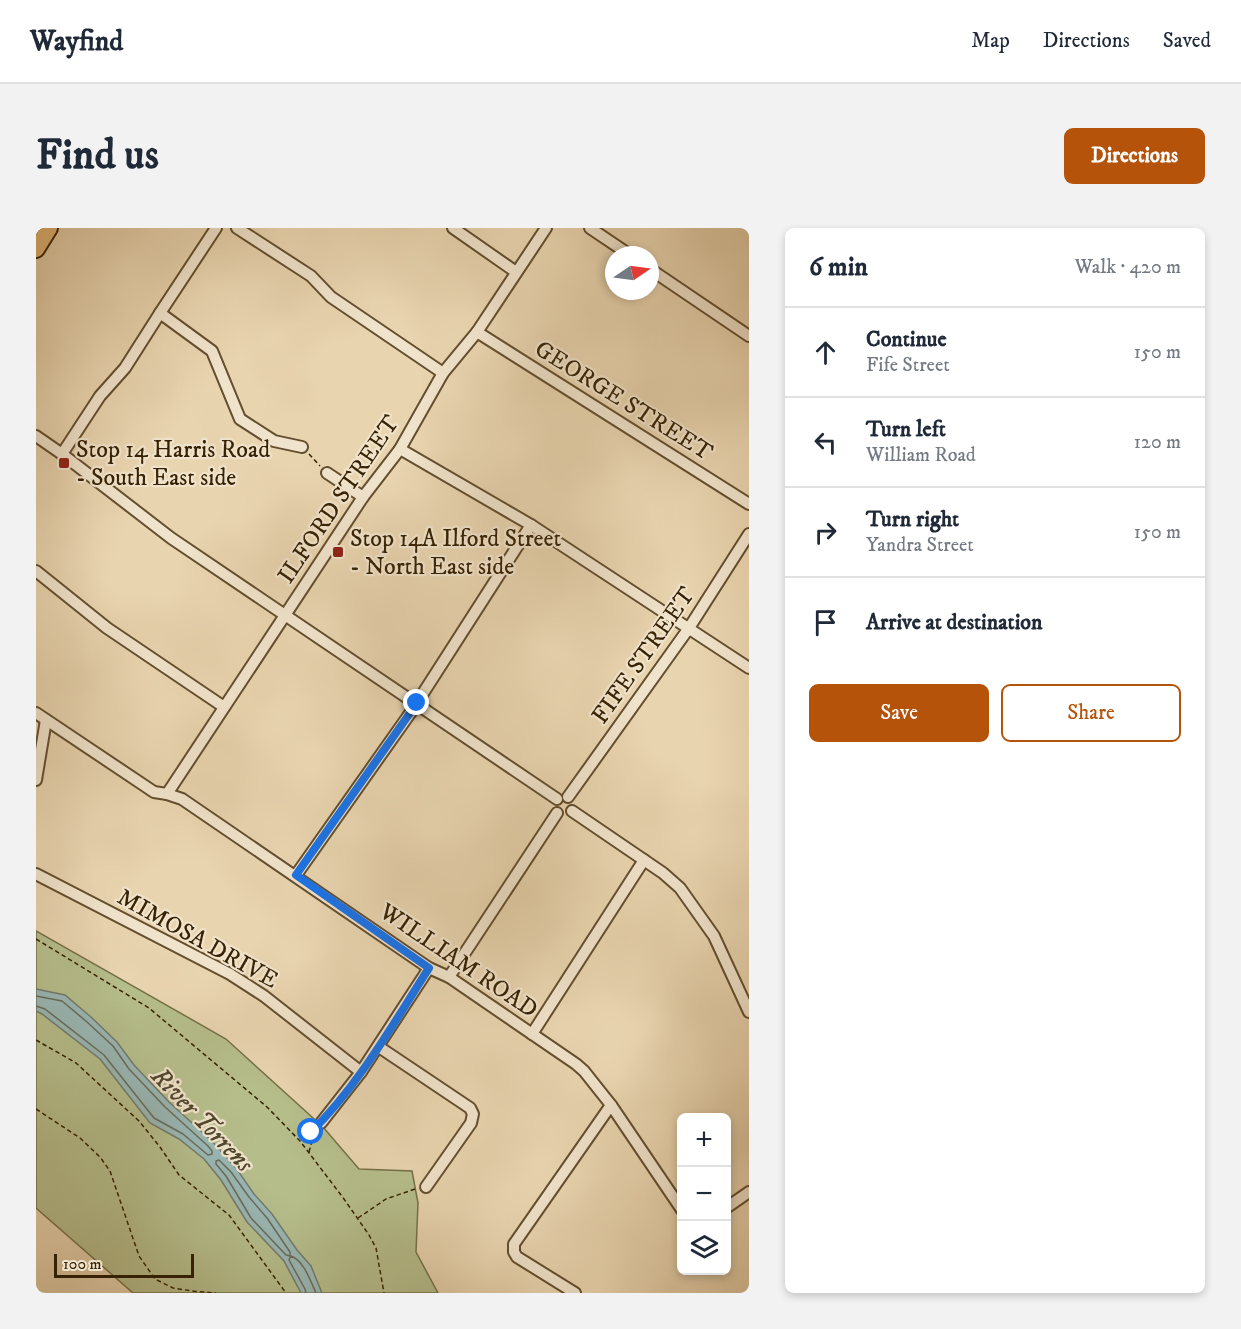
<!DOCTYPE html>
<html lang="en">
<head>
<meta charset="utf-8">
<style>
	:root { --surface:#fff; --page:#f2f2f3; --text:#1f2937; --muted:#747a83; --line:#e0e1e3; --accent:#b45309 }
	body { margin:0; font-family:"IM FELL DW Pica",serif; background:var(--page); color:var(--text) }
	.controls { position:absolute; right:18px; bottom:18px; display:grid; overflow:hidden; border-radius:9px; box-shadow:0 3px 9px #0003 }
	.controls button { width:54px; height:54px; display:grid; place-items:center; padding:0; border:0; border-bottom:2px solid var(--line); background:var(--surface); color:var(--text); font:30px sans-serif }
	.compass { position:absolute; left:569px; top:18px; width:54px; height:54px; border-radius:50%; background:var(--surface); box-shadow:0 3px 9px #0003; rotate:77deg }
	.scale { position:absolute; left:18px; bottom:15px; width:140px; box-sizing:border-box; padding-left:6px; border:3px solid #372203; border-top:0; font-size:16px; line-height:21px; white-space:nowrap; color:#372203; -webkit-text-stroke:4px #f0e3cb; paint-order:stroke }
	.stop { position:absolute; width:18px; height:18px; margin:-14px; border:4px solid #1a73e8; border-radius:50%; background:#fff }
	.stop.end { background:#1a73e8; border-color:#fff; box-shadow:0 2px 6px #0008 }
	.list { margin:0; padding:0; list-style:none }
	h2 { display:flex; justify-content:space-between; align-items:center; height:78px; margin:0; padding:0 24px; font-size:26px }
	h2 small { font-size:20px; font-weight:400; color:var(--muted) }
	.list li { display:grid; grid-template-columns:39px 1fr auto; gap:18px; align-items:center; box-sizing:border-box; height:90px; padding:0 24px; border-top:2px solid var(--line) }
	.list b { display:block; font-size:22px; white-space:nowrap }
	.list p { margin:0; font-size:20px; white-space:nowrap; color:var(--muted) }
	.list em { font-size:20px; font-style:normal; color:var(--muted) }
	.actions { display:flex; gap:12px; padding:18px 24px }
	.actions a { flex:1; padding:14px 0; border:2px solid var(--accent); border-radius:9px; text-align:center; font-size:21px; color:var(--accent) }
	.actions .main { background:var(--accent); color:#fff }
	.icon { flex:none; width:33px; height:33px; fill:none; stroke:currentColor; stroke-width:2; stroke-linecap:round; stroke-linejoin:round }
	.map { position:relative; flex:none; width:713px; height:1065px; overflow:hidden; border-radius:9px }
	header { display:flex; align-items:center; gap:36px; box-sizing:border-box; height:84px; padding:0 30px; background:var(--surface); border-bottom:2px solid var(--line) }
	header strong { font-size:28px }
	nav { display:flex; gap:33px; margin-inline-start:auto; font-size:21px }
	.intro { display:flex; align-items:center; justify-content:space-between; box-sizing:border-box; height:144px; padding:0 36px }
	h1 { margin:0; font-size:42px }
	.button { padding:15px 27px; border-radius:9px; background:var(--accent); color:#fff; font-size:21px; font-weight:700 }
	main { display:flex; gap:36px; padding:0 36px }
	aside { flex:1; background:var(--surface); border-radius:9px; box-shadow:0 3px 9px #0003 }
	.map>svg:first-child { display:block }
	.green { fill:#b5bd8b; stroke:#767047; stroke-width:1.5 }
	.water { fill:#99b7b4; stroke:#727b6d; stroke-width:1.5 }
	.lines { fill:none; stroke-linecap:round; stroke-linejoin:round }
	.shore { stroke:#686c5c; stroke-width:1.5 }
	.minor-casing { stroke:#634e2e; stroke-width:14 }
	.trunk-casing { stroke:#372203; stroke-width:20 }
	.path { stroke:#372203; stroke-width:1.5; stroke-dasharray:4.5 3; stroke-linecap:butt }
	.minor { stroke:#f0e3cb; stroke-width:10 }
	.trunk { stroke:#e4ba78; stroke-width:16 }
	.route { stroke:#1a73e8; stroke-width:8 }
	.poi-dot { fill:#8f2418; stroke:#f0e3cb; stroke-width:2 }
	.labels { text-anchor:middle; stroke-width:4.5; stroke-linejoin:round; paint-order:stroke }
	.street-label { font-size:24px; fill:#372203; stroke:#f0e3cb }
	.poi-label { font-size:24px; fill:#372203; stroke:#f0e3cb; text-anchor:start }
	.water-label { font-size:26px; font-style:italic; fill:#50472f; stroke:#f0e3cb }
</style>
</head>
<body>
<header>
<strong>Wayfind</strong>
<nav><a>Map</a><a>Directions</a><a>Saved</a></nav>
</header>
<div class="intro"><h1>Find us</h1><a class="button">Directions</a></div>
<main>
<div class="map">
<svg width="713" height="1065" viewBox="0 0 713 1065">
	<rect width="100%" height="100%" fill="#e8d4af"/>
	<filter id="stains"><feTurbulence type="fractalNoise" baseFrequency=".00333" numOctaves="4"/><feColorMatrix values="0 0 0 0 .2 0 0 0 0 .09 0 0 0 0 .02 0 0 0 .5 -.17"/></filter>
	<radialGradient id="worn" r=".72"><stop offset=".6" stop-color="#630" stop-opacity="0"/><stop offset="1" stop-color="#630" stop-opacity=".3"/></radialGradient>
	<path class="green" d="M 0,703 L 190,811 L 287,899 L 323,941 L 376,943 L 382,975 L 380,1024 L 402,1065 L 97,1065 L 0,980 Z"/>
	<path class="water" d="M 0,761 L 29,767 L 55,789 L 81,814 L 98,837 L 133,874 L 176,913 L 200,940 L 218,966 L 236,986 L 261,1022 L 275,1038 L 286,1065 L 265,1065 L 248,1033 L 211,994 L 185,952 L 168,931 L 143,911 L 114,895 L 64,831 L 6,786 L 0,783 Z"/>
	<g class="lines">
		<g class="shore">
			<path d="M 0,768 L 26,773 L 51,794 L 77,818 L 93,841 L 129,879 L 172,918 L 176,923 L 176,926 L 172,927 L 147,906 L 118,890 L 68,827 L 9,781 L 0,778"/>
			<path d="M 183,932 L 195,944 L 213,969 L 231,990 L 254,1024 L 254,1028 L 250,1027 L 215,990 L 190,948 L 180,936 L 180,933 Z"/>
			<path d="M 270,1065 L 269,1061 L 253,1032 L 255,1028 C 268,1033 274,1052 280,1065"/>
		</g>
		<g class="minor-casing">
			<g id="minor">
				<path d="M 201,0 L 275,48 L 295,69 L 407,145"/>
				<path d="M 417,0 L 480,44"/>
				<path d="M 554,0 L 594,27"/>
				<path d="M 614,41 L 713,108"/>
				<path d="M 124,85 L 176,123 L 204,191 L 238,213 L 266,219"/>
				<path d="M 441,104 L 713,276"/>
				<path d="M 0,208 L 26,226 L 135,310 L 521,571"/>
				<path d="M 364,221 L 495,297 L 713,440"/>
				<path d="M 26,226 L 64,168 L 89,140 L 124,85 L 180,0"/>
				<path d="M 291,245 L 327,269"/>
				<path d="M 0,343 L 71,400 L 188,479"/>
				<path d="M 0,485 L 118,564 L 131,566 L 146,571 L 393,740 L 413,749 L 540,836 L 548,843 L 575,877 L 646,982"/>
				<path d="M 0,552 L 10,492"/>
				<path d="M 131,566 L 327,269 L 364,221 L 407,145 L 441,104 L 510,0"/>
				<path d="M 532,569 L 653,400 L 713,306"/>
				<path d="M 536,583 L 627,645 L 644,660 L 678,708 L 713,784"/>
				<path d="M 0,646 L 194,746 L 228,768 L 325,844"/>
				<path d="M 260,647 L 375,484 L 495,297"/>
				<path d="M 413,749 L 521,585"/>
				<path d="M 496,806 L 608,632"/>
				<path d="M 343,819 L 434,880 L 437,886 L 435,895 L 390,959"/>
				<path d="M 285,895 L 325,844 L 393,740"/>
				<path d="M 690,980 L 713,964"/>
				<path d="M 539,1065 L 481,1029 L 478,1024 L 478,1016 L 575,877"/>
			</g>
		</g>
		<g class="trunk-casing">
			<path id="trunk" d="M 0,21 L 13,0"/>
		</g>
		<g class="path">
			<path d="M 273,226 L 284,238"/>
			<path d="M 0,711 L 113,780 L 231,879 L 264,913 L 308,971 L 333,1007 L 340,1020 L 348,1065"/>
			<path d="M 0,812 L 40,835 L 103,893 L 124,919 L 143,947 L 193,987 L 250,1065"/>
			<path d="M 0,881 L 44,910 L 64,929 L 74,943 L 103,1028 L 119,1051 L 137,1060 L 156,1063 L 180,1065"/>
			<path d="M 265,912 L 277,902"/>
			<path d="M 273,924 L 279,902"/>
			<path d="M 322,990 L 350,971 L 379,961"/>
		</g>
		<use href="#minor" class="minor"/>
		<use href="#trunk" class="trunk"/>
	</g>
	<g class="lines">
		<path class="route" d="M 275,904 C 323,857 357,796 393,740 L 260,647 L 381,475"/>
	</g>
	<g class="poi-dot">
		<rect x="22" y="229" width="12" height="12" rx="3"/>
		<rect x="296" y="318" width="12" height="12" rx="3"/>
	</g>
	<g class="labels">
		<g class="street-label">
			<text transform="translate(588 172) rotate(32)" y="8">GEORGE STREET</text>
			<text transform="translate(302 271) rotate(-56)" y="8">ILFORD STREET</text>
			<text transform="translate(607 427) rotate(-55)" y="8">FIFE STREET</text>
			<text transform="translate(162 710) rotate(29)" y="8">MIMOSA DRIVE</text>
			<text transform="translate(423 732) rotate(34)" y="8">WILLIAM ROAD</text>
		</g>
		<g class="poi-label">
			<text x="40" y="229">Stop 14 Harris Road<tspan x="40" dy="28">- South East side</tspan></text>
			<text x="314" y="318">Stop 14A Ilford Street<tspan x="314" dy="28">- North East side</tspan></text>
		</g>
		<g class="water-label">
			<text transform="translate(167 891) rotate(46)" y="9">River Torrens</text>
		</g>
	</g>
	<rect width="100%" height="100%" filter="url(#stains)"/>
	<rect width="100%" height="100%" fill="url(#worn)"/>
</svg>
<div class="controls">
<button>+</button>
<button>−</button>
<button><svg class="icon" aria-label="layers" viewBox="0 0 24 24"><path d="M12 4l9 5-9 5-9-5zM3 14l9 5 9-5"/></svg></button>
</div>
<svg class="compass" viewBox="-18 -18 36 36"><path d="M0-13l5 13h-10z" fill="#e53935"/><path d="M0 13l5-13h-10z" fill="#747a83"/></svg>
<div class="scale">100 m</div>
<div class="stop" style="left:275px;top:904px"></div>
<div class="stop end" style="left:381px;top:475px"></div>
</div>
<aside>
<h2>6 min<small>Walk · 420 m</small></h2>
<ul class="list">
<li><svg class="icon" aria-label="ahead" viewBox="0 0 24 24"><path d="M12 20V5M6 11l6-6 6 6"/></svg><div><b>Continue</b><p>Fife Street</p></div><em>150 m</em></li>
<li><svg class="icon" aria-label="left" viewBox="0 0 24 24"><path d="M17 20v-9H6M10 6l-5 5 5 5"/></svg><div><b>Turn left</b><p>William Road</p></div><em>120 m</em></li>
<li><svg class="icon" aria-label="right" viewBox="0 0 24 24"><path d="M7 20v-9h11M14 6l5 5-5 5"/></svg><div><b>Turn right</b><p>Yandra Street</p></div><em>150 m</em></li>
<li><svg class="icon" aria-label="arrive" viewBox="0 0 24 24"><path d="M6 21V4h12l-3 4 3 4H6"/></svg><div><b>Arrive at destination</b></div></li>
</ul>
<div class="actions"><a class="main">Save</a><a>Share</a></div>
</aside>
</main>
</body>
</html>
